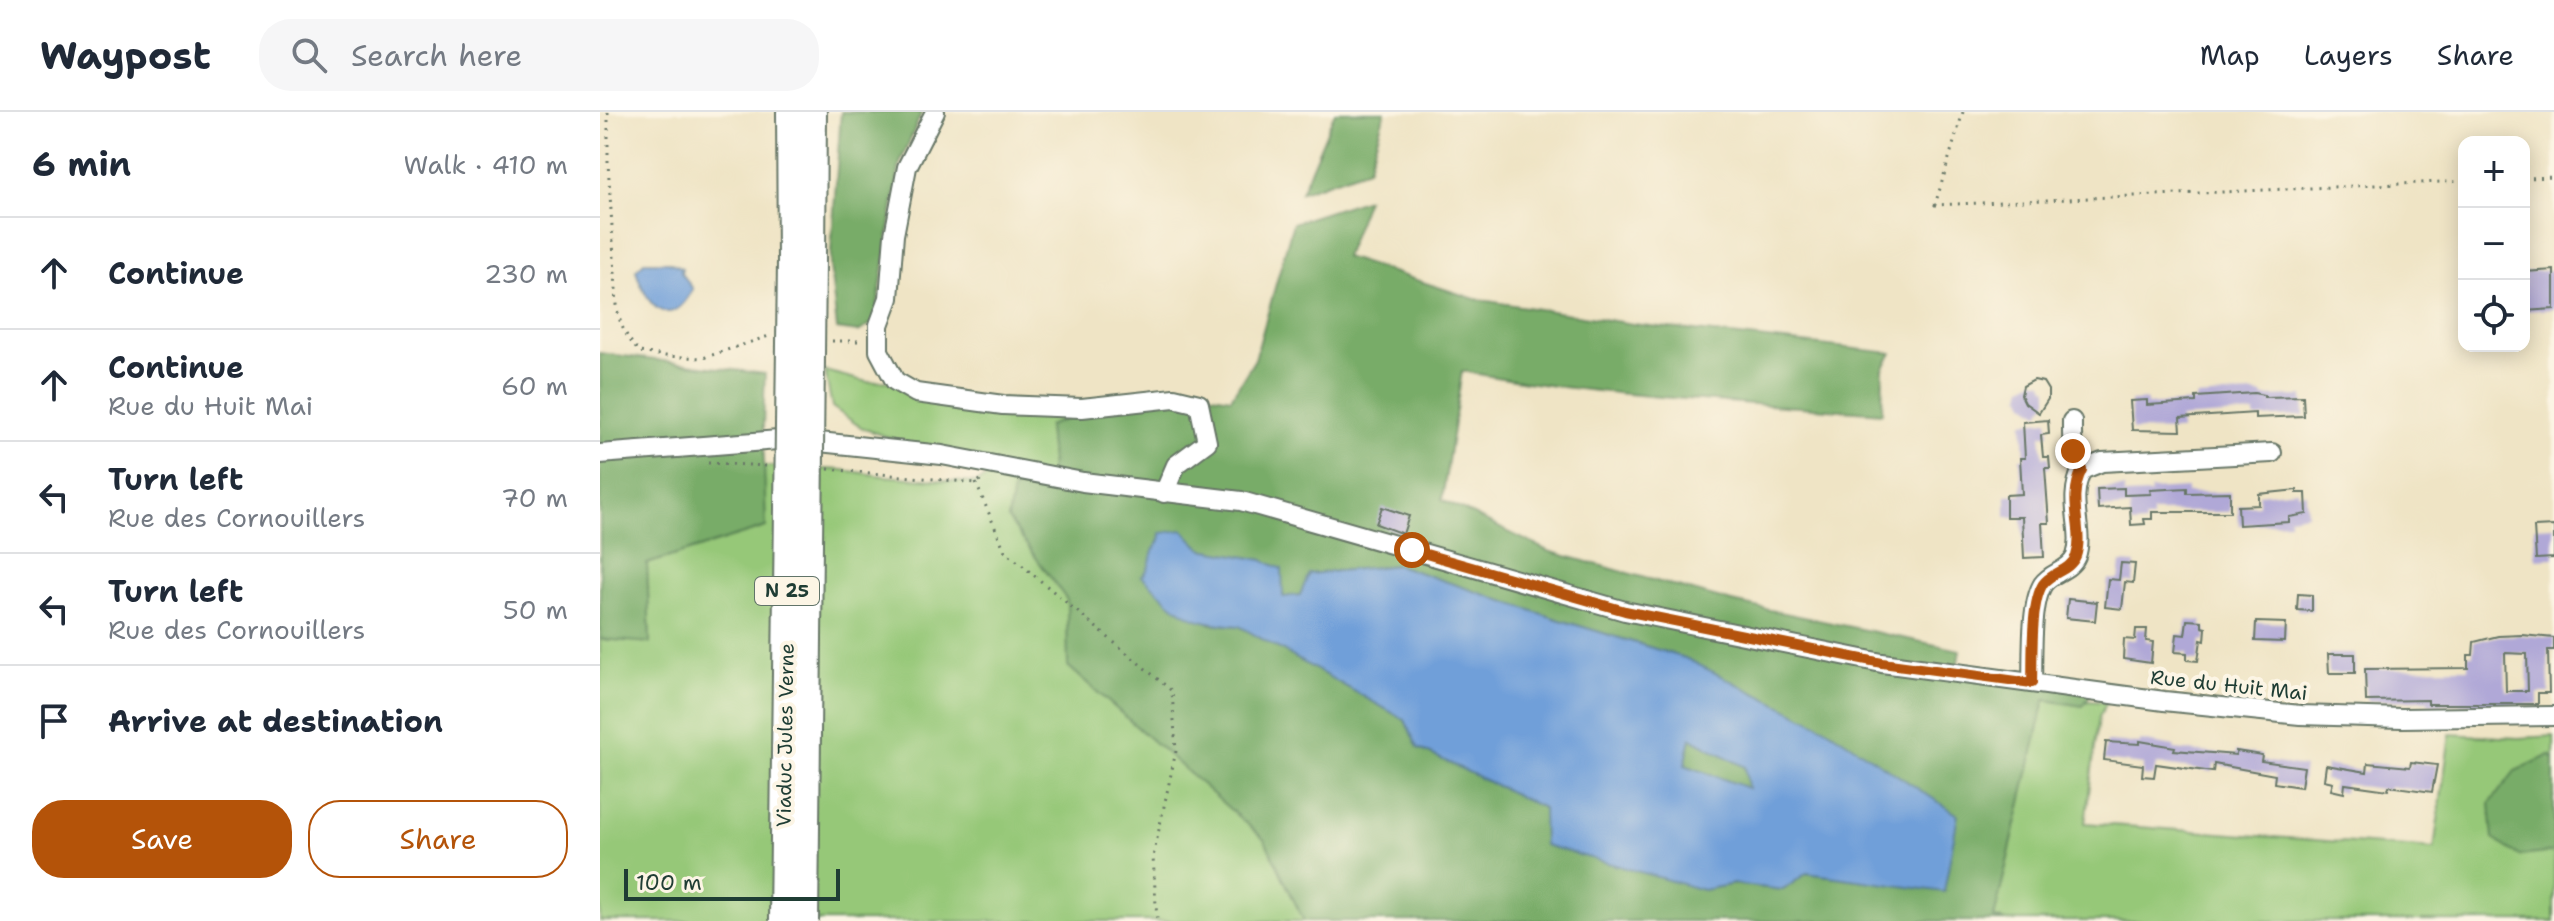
<!DOCTYPE html>
<html lang="en">
<head>
<meta charset="utf-8">
<style>
	:root { --surface:#fff; --page:#f6f6f7; --text:#1f2937; --muted:#747a83; --line:#e0e1e3; --accent:#b45309 }
	body { margin:0; font-family:"Shantell Sans",sans-serif; background:var(--page); color:var(--text) }
	.controls { position:absolute; right:24px; top:24px; display:grid; overflow:hidden; border-radius:16px; box-shadow:0 4px 20px #0003 }
	.controls button { width:72px; height:72px; display:grid; place-items:center; padding:0; border:0; border-bottom:2px solid var(--line); background:var(--surface); color:var(--text); font:40px sans-serif }
	.scale { position:absolute; left:24px; bottom:20px; width:216px; box-sizing:border-box; padding-left:8px; border:4px solid #1f3d34; border-top:0; font-size:22px; line-height:28px; white-space:nowrap; color:#1f3d34; -webkit-text-stroke:6px #fcf5e5; paint-order:stroke }
	.stop { position:absolute; width:24px; height:24px; margin:-18px; border:6px solid #b45309; border-radius:50%; background:#fff }
	.stop.end { background:#b45309; border-color:#fff; box-shadow:0 2px 8px #0008 }
	.list { margin:0; padding:0; list-style:none }
	h2 { display:flex; justify-content:space-between; align-items:center; height:104px; margin:0; padding:0 32px; font-size:34px }
	h2 small { font-size:26px; font-weight:400; color:var(--muted) }
	.list li { display:grid; grid-template-columns:52px 1fr auto; gap:24px; align-items:center; box-sizing:border-box; height:112px; padding:0 32px; border-top:2px solid var(--line) }
	.list b { display:block; font-size:30px; white-space:nowrap }
	.list p { margin:0; font-size:26px; white-space:nowrap; color:var(--muted) }
	.list em { font-size:26px; font-style:normal; color:var(--muted) }
	.actions { display:flex; gap:16px; padding:24px 32px }
	.actions a { flex:1; padding:18px 0; border:2px solid var(--accent); border-radius:32px; text-align:center; font-size:28px; color:var(--accent) }
	.actions .main { background:var(--accent); color:#fff }
	.icon { flex:none; width:44px; height:44px; fill:none; stroke:currentColor; stroke-width:2; stroke-linecap:round; stroke-linejoin:round }
	.map { position:relative; flex:none; width:1954px; height:809px; overflow:hidden }
	header { display:flex; align-items:center; gap:48px; box-sizing:border-box; height:112px; padding:0 40px; background:var(--surface); border-bottom:2px solid var(--line) }
	header strong { font-size:38px }
	nav { display:flex; gap:44px; margin-inline-start:auto; font-size:28px }
	.search { width:560px; height:72px; background:var(--page); display:flex; align-items:center; gap:20px; box-sizing:border-box; padding:0 28px; border-radius:32px; color:var(--muted); font-size:30px }
	main { display:flex }
	aside { flex:1; background:var(--surface) }
	.map>svg:first-child { display:block }
	.green { fill:#96c878; stroke:#5a8256; stroke-width:2 }
	.forest { fill:#78ac68; stroke:#4c744e; stroke-width:2; fill-rule:evenodd }
	.water { fill:#709fd9; stroke:#486e86; stroke-width:2; fill-rule:evenodd }
	.building { fill:#b0a8d7; fill-rule:evenodd }
	.lines { fill:none; stroke-linecap:round; stroke-linejoin:round }
	.minor-casing { stroke:#687767; stroke-width:22 }
	.highway-casing { stroke:#687767; stroke-width:30 }
	.path { stroke:#687767; stroke-width:3; stroke-dasharray:2 6; stroke-linecap:butt }
	.minor { stroke:#fff; stroke-width:18 }
	.highway { stroke:#fff; stroke-width:26 }
	.highway-bridge-casing { stroke:#687767; stroke-width:30; stroke-linecap:butt }
	.highway-bridge { stroke:#fff; stroke-width:26 }
	.route { stroke:#b45309; stroke-width:10 }
	.labels { text-anchor:middle; stroke-width:8; stroke-linejoin:round; paint-order:stroke }
	.shield { fill:#fcf5e5; stroke:#617469; stroke-width:2 }
	.shield-label { font-size:18px; font-weight:bold; fill:#1f3d34 }
	.street-label { font-size:20px; fill:#1f3d34; stroke:#fcf5e5 }
</style>
</head>
<body>
<header>
<strong>Waypost</strong>
<div class="search"><svg class="icon" aria-label="search" viewBox="0 0 24 24"><circle cx="10" cy="10" r="6"/><path d="M15 15l6 6"/></svg>Search here</div>
<nav><a>Map</a><a>Layers</a><a>Share</a></nav>
</header>
<main>
<aside>
<h2>6 min<small>Walk · 410 m</small></h2>
<ul class="list">
<li><svg class="icon" aria-label="ahead" viewBox="0 0 24 24"><path d="M12 20V5M6 11l6-6 6 6"/></svg><div><b>Continue</b></div><em>230 m</em></li>
<li><svg class="icon" aria-label="ahead" viewBox="0 0 24 24"><path d="M12 20V5M6 11l6-6 6 6"/></svg><div><b>Continue</b><p>Rue du Huit Mai</p></div><em>60 m</em></li>
<li><svg class="icon" aria-label="left" viewBox="0 0 24 24"><path d="M17 20v-9H6M10 6l-5 5 5 5"/></svg><div><b>Turn left</b><p>Rue des Cornouillers</p></div><em>70 m</em></li>
<li><svg class="icon" aria-label="left" viewBox="0 0 24 24"><path d="M17 20v-9H6M10 6l-5 5 5 5"/></svg><div><b>Turn left</b><p>Rue des Cornouillers</p></div><em>50 m</em></li>
<li><svg class="icon" aria-label="arrive" viewBox="0 0 24 24"><path d="M6 21V4h12l-3 4 3 4H6"/></svg><div><b>Arrive at destination</b></div></li>
</ul>
<div class="actions"><a class="main">Save</a><a>Share</a></div>
</aside>
<div class="map">
<svg width="1954" height="809" viewBox="0 0 1954 809">
	<rect width="100%" height="100%" fill="#fcf5e5"/>
	<filter id="ink" filterUnits="userSpaceOnUse"><feTurbulence type="fractalNoise" baseFrequency=".0125" numOctaves="2"/><feDisplacementMap in="SourceGraphic" scale="16" xChannelSelector="R" yChannelSelector="G"/><feConvolveMatrix kernelMatrix="1 2 1 2 8 2 1 2 1" color-interpolation-filters="sRGB"/></filter>
	<filter id="wash" filterUnits="userSpaceOnUse"><feTurbulence type="fractalNoise" baseFrequency=".006" numOctaves="4" result="noise"/><feDisplacementMap in="SourceGraphic" scale="32" xChannelSelector="R" yChannelSelector="G"/><feGaussianBlur stdDeviation="1.8" result="paint"/><feColorMatrix in="noise" values="0 0 0 0 0 0 0 0 0 0 0 0 0 0 0 0 0 1.4 0 .05"/><feComposite in="paint" operator="in"/></filter>
	<g filter="url(#wash)">
		<rect width="100%" height="100%" fill="#efe4c5"/>
		<g class="green">
			<path d="M 225,259 L 267,270 L 295,269 L 316,281 L 500,294 L 448,314 L 451,350 L 448,376 L 408,407 L 467,488 L 468,554 L 665,728 L 704,809 L 0,809 L 0,527 L 50,530 L 47,452 L 165,415 L 163,354 L 243,358 L 283,364 L 376,371 L 392,362 L 262,316 L 232,295 Z"/>
			<path d="M 1445,588 L 1483,594 L 1487,589 L 1507,590 L 1499,605 L 1485,711 L 1834,737 L 1850,622 L 1918,626 L 1954,624 L 1954,809 L 1406,809 L 1394,806 Z"/>
		</g>
		<g class="forest">
			<path d="M 241,0 L 322,0 L 300,51 L 275,210 L 258,220 L 237,217 L 230,154 Z"/>
			<path d="M 735,0 L 785,0 L 768,57 L 701,80 Z"/>
			<path d="M 767,87 L 745,145 L 875,187 L 1033,212 L 1292,241 L 1283,257 L 1282,301 C 1142,290 1000,286 862,259 L 842,388 L 948,439 L 1132,490 L 1360,538 L 1356,563 L 1492,580 L 1483,594 L 1445,588 L 1394,806 L 1406,809 L 704,809 L 665,728 L 468,554 L 467,488 L 408,407 L 413,377 L 448,375 L 451,350 L 448,314 L 500,294 L 574,286 L 576,277 L 631,286 L 655,247 L 693,111 ZM 561,430 L 663,448 L 683,486 L 701,483 L 709,462 L 797,453 L 957,507 L 1085,546 L 1344,779 L 1207,761 L 1183,778 L 1134,772 L 1103,778 L 944,696 L 818,636 L 805,608 L 639,514 L 611,512 L 543,464 C 553,454 552,441 561,430 Z"/>
			<path d="M 0,241 L 165,262 L 163,315 L 166,415 L 47,452 L 50,531 L 0,527 Z"/>
			<path d="M 1091,625 L 1146,655 L 1149,677 L 1085,653 Z"/>
			<path d="M 1950,643 L 1954,647 L 1954,740 L 1920,744 L 1893,727 L 1890,691 L 1915,659 Z"/>
		</g>
		<g class="water">
			<path d="M 44,150 L 69,150 L 82,156 L 81,160 L 93,177 C 69,223 45,192 36,158 Z"/>
			<path d="M 583,418 L 602,437 L 663,448 L 682,457 L 683,485 L 700,483 L 709,462 L 797,453 L 957,507 L 1085,546 L 1224,615 L 1358,703 L 1344,780 L 1207,761 L 1183,778 L 1134,772 L 1103,778 L 944,733 L 943,696 L 818,636 L 805,608 L 639,514 C 584,510 582,501 542,464 C 551,456 549,450 553,439 C 557,431 561,431 561,421 ZM 1091,626 L 1145,655 L 1148,676 L 1085,653 Z"/>
		</g>
		<g id="blocks">
			<g class="building">
				<path d="M 1954,158 L 1954,197 L 1924,199 L 1924,160 Z"/>
				<path d="M 1434,268 L 1443,270 L 1448,278 L 1448,287 L 1439,301 L 1425,291 L 1421,283 L 1423,274 Z"/>
				<path d="M 1654,281 L 1664,283 L 1664,285 L 1703,284 L 1704,304 L 1655,306 L 1655,301 L 1580,306 L 1581,319 L 1532,318 L 1530,289 L 1547,288 L 1547,293 L 1596,290 L 1596,285 Z"/>
				<path d="M 1448,308 L 1449,322 L 1441,323 L 1443,345 L 1449,345 L 1450,356 L 1445,356 L 1449,411 L 1442,411 L 1444,445 L 1424,446 L 1422,405 L 1406,405 L 1406,383 L 1422,382 L 1420,346 L 1425,346 L 1423,310 Z"/>
				<path d="M 1524,376 L 1524,383 L 1551,382 L 1550,378 L 1587,376 L 1587,381 L 1630,380 L 1630,400 L 1552,400 L 1552,407 L 1544,407 L 1545,412 L 1531,413 L 1530,395 L 1498,397 L 1497,377 Z"/>
				<path d="M 1697,378 L 1697,381 L 1706,381 L 1707,402 L 1689,405 L 1689,410 L 1639,413 L 1638,394 L 1659,393 L 1659,382 Z"/>
				<path d="M 782,395 L 809,404 L 803,422 L 776,412 Z"/>
				<path d="M 1954,414 L 1954,446 L 1936,447 L 1934,415 Z"/>
				<path d="M 1521,451 L 1535,452 L 1533,471 L 1525,470 L 1522,497 L 1505,495 L 1508,467 L 1519,468 Z"/>
				<path d="M 1698,482 L 1712,483 L 1712,499 L 1697,498 Z"/>
				<path d="M 1468,487 L 1497,490 L 1495,509 L 1466,506 Z"/>
				<path d="M 1587,508 L 1602,509 L 1602,515 L 1606,516 L 1605,529 L 1601,528 L 1598,549 L 1587,548 L 1587,541 L 1575,540 L 1577,522 L 1585,523 Z"/>
				<path d="M 1656,510 L 1686,511 L 1685,530 L 1655,529 Z"/>
				<path d="M 1536,517 L 1547,517 L 1546,529 L 1553,530 L 1551,551 L 1523,547 L 1524,527 L 1535,528 Z"/>
				<path d="M 1922,523 L 1954,526 L 1954,538 L 1948,538 L 1949,581 L 1938,581 L 1938,592 L 1828,592 L 1828,588 L 1766,589 L 1765,557 L 1868,556 L 1868,543 L 1873,543 L 1874,530 L 1898,524 ZM 1905,541 L 1927,542 L 1928,579 L 1906,579 Z"/>
				<path d="M 1728,542 L 1755,542 L 1755,561 L 1729,561 Z"/>
				<path d="M 1540,629 L 1575,635 L 1574,638 L 1636,643 L 1636,639 L 1662,643 L 1661,649 L 1704,655 L 1701,675 L 1674,671 L 1675,663 L 1614,652 L 1613,660 L 1556,652 L 1554,665 L 1542,664 L 1543,653 L 1504,648 L 1506,630 L 1540,632 Z"/>
				<path d="M 1811,650 L 1837,653 L 1832,680 L 1789,674 L 1788,678 L 1745,672 L 1744,681 L 1731,678 L 1733,670 L 1724,668 L 1726,653 L 1767,660 L 1768,651 L 1810,655 Z"/>
			</g>
		</g>
	</g>
	<g filter="url(#ink)">
		<use href="#blocks" fill-opacity="0" stroke="#687767" stroke-width="2"/>
		<g class="lines">
			<g class="minor-casing">
				<g id="minor">
					<path d="M 335,0 L 307,55 L 294,123 L 289,186 L 279,213 L 279,239 L 295,269 L 316,281 L 403,293 L 482,296 L 574,286 L 599,292 L 607,330 L 576,353 L 564,381"/>
					<path d="M 1472,309 C 1472,328 1471,343 1482,358"/>
					<path d="M 0,342 L 191,327 L 342,343 L 483,370 L 641,389 L 1025,499 L 1282,551 L 1564,589 L 1700,603 L 1802,606 L 1954,604"/>
					<path d="M 1432,571 C 1433,547 1430,492 1443,472 C 1451,460 1470,459 1476,444 C 1485,418 1466,389 1482,358 L 1502,350 L 1672,341"/>
				</g>
			</g>
			<g class="highway-casing">
				<g id="highway">
					<path d="M 190,0 L 191,149"/>
					<path d="M 212,149 L 213,0"/>
				</g>
			</g>
			<g class="path">
				<path d="M 8,0 L 8,51 L 17,193 C 19,213 26,224 39,240 L 65,244 L 103,246 L 172,223"/>
				<path d="M 1363,0 L 1335,93 L 1864,69"/>
				<path d="M 1924,66 L 1954,65"/>
				<path d="M 232,229 L 264,229"/>
				<path d="M 108,351 L 168,354"/>
				<path d="M 228,357 L 376,371 L 382,367"/>
				<path d="M 376,371 L 405,439 L 572,579 L 576,639 L 553,745 L 557,809"/>
			</g>
			<use href="#minor" class="minor"/>
			<use href="#highway" class="highway"/>
			<g class="highway-bridge-casing">
				<g id="highway-bridge">
					<path d="M 183,809 L 191,149"/>
					<path d="M 205,809 L 212,149"/>
				</g>
			</g>
			<use href="#highway-bridge" class="highway-bridge"/>
		</g>
	</g>
	<g class="lines" filter="url(#ink)">
		<path class="route" d="M 812,438 L 1025,499 L 1282,551 L 1432,571 C 1433,547 1430,492 1443,472 C 1451,460 1470,459 1476,444 C 1485,418 1466,389 1482,358 L 1473,339"/>
	</g>
	<g class="labels">
		<rect class="shield" x="155" y="465" width="64" height="28" rx="6"/>
		<g class="shield-label">
			<text x="187" y="485">N 25</text>
		</g>
		<g class="street-label">
			<text transform="translate(1629 573) rotate(6)" y="7">Rue du Huit Mai</text>
			<text transform="translate(185 623) rotate(-89)" y="7">Viaduc Jules Verne</text>
		</g>
	</g>
</svg>
<div class="controls">
<button>+</button>
<button>−</button>
<button><svg class="icon" aria-label="locate" viewBox="0 0 24 24"><circle cx="12" cy="12" r="6"/><path d="M12 2v4M12 18v4M2 12h4M18 12h4"/></svg></button>
</div>
<div class="scale">100 m</div>
<div class="stop" style="left:812px;top:438px"></div>
<div class="stop end" style="left:1473px;top:339px"></div>
</div>
</main>
</body>
</html>
